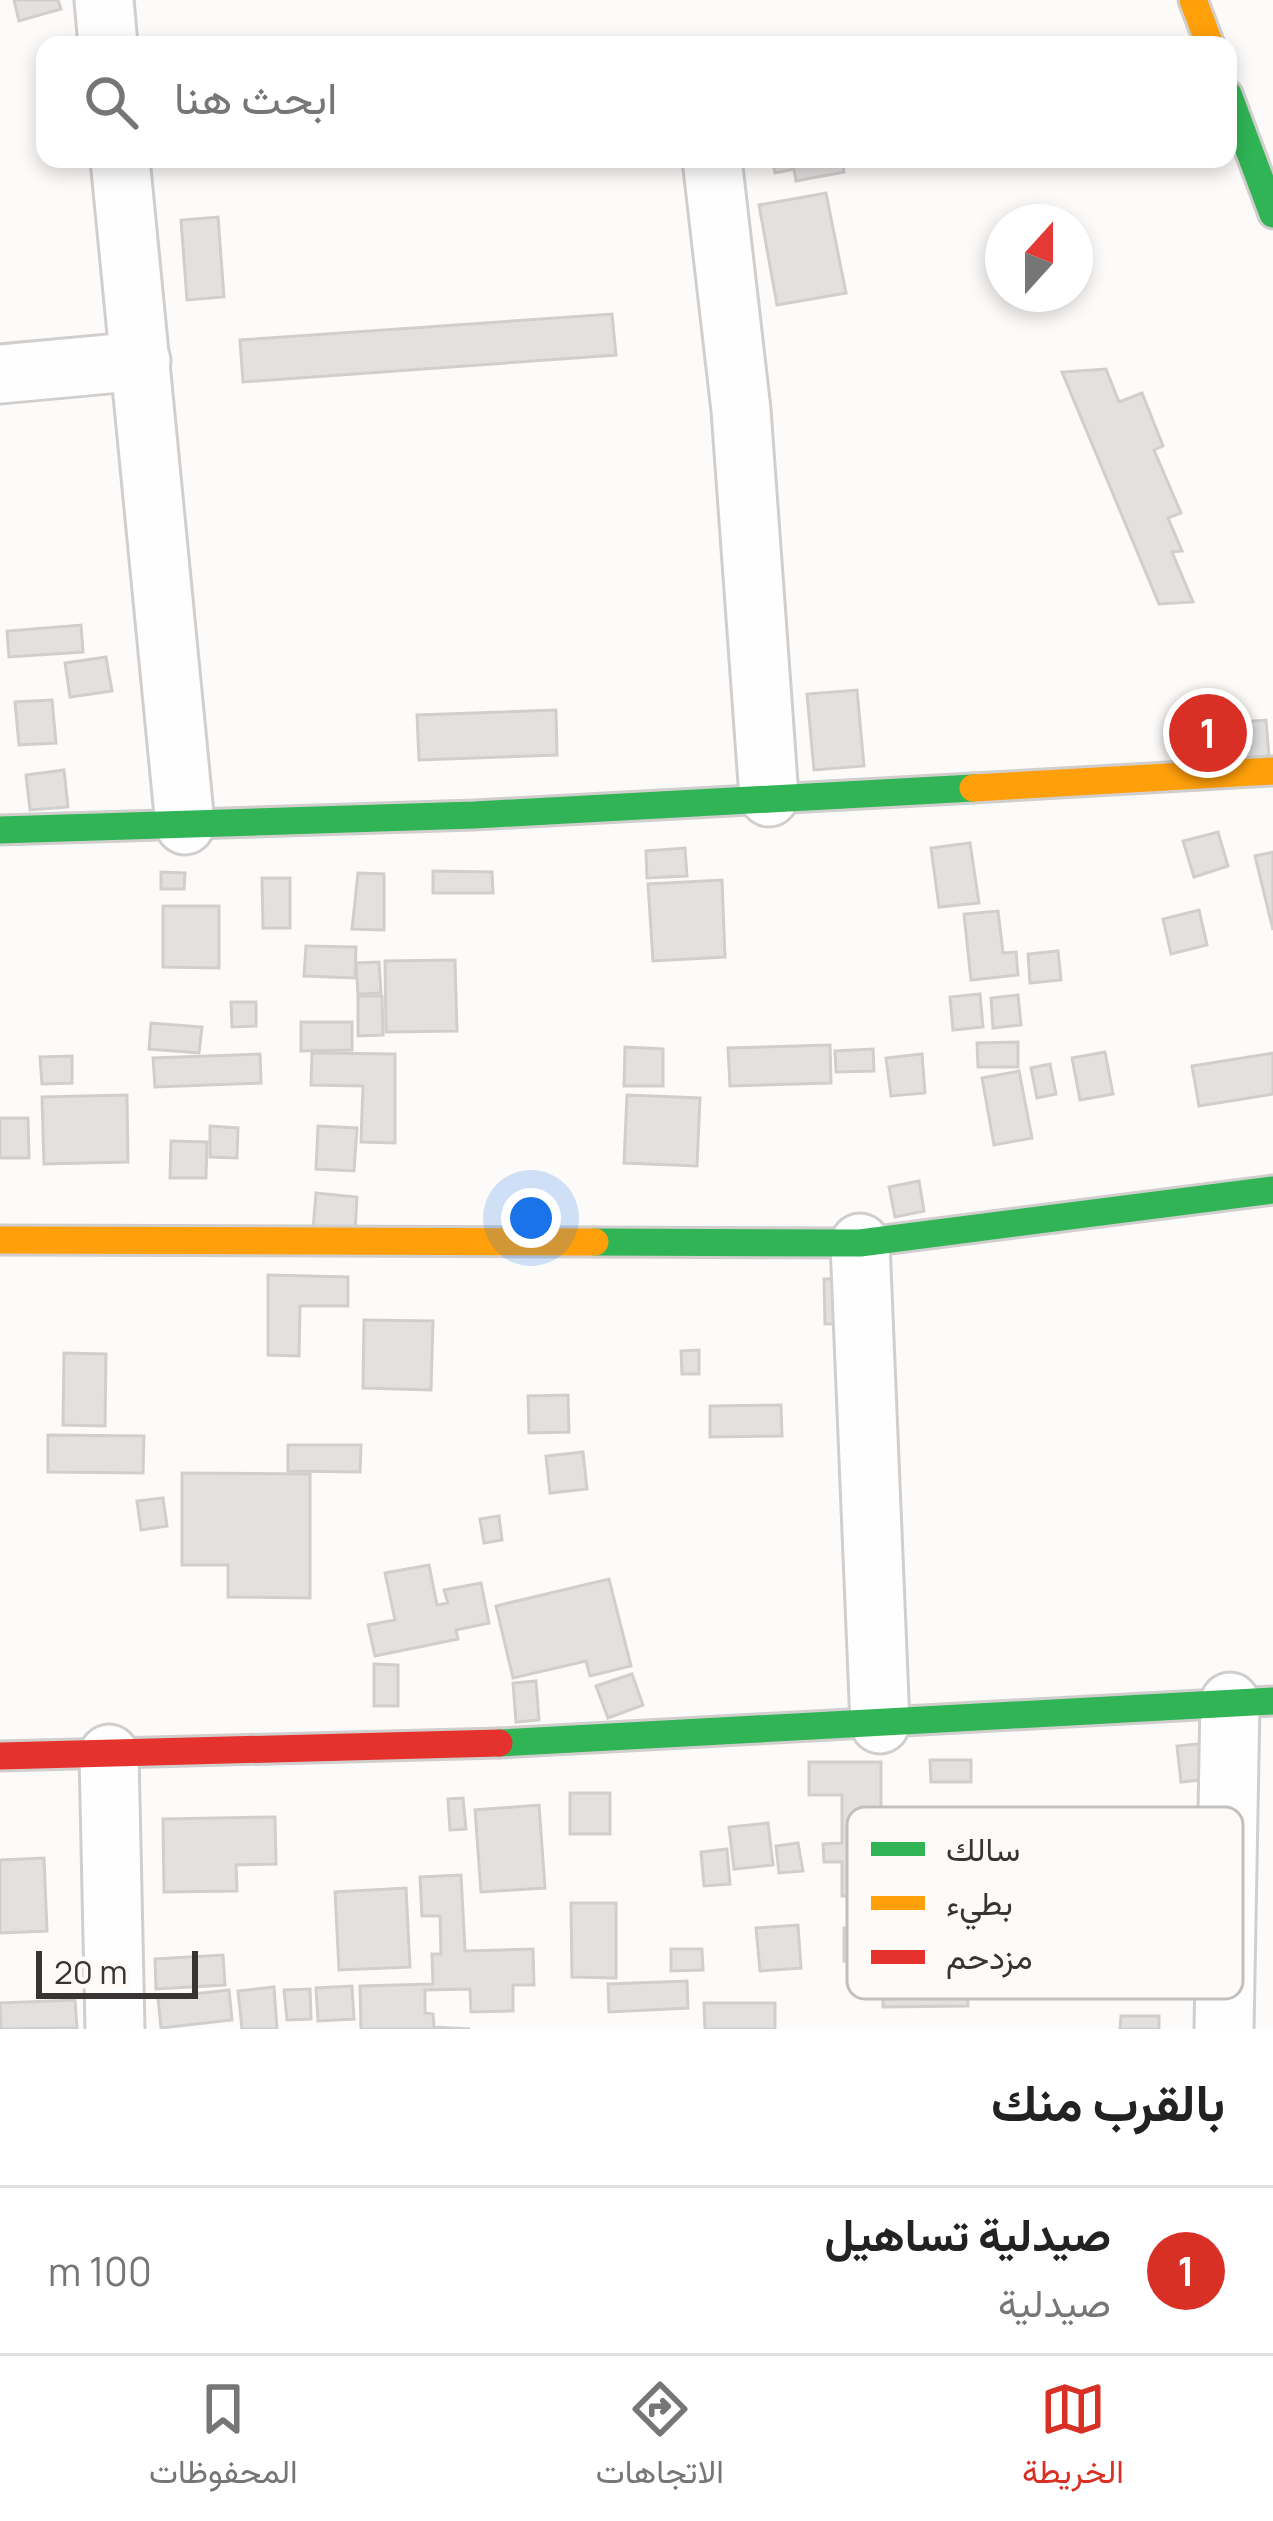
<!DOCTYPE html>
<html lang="ar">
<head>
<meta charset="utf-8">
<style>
	:root { --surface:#fff; --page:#f6f6f6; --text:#222; --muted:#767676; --line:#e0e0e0; --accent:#d93025 }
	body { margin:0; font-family:Manrope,Vazirmatn,sans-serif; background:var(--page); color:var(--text); direction:rtl }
	.compass { position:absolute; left:985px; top:204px; width:108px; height:108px; border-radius:50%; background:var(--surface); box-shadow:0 6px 18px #0003; rotate:21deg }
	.scale { position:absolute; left:36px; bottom:30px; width:162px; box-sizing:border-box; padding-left:12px; border:6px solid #373433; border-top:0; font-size:33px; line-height:42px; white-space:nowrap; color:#373433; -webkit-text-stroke:9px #fefaf8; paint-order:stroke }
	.you { position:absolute; left:531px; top:1218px; width:42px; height:42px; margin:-30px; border:9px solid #fff; border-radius:50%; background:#1a73e8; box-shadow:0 0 0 18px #1a73e833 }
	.badge { display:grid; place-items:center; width:78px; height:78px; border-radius:50%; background:var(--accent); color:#fff; font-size:39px; font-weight:700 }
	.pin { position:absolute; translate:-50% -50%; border:6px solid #fff; box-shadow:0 3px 12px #0006 }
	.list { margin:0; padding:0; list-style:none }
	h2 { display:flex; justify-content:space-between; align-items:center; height:156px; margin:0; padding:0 48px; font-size:51px }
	h2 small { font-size:39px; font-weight:400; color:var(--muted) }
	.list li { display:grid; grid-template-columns:78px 1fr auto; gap:36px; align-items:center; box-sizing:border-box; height:168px; padding:0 48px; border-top:3px solid var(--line) }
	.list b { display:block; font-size:45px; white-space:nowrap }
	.list p { margin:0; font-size:39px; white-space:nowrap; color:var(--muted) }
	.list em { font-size:39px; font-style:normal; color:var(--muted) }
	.icon { flex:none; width:66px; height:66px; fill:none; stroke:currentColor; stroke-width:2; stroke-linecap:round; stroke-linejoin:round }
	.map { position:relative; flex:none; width:1273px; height:2029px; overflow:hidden; direction:ltr }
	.search { position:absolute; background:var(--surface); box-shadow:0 6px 18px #0003; left:36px; right:36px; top:36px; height:132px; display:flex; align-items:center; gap:30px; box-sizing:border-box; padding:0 42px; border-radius:24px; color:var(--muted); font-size:45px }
	.sheet { height:324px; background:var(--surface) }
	nav { display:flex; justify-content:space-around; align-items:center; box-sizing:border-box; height:168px; border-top:3px solid var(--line); background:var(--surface); font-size:33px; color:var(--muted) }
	nav a { display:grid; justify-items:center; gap:6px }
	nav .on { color:var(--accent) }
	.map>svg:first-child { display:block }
	.building { fill:#e3e1e0; stroke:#d1cfce; stroke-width:3 }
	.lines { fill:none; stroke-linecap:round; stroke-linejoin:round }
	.street-casing { stroke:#d1cfce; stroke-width:63 }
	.fast-casing { stroke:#d1cfce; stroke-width:33 }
	.slow-casing { stroke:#d1cfce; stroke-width:33 }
	.jam-casing { stroke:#d1cfce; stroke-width:33 }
	.street { stroke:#fffefe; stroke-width:57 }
	.fast { stroke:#30b455; stroke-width:27 }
	.slow { stroke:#ff9f0a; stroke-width:27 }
	.jam { stroke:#e5322d; stroke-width:27 }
	.key { fill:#fefaf8; stroke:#c2bfbd; stroke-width:3 }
	.key-label { font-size:33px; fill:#373433 }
</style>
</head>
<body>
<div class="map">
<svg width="1273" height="2029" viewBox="0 0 1273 2029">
	<rect width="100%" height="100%" fill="#fdfbf9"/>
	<g class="building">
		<path d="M 14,0 L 58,0 L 61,9 L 19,21 Z"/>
		<path d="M 772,159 L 842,159 L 844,172 L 796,181 L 794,169 L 775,173 Z"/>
		<path d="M 826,193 L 846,293 L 777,305 L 759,205 Z"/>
		<path d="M 218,217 L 224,297 L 187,300 L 181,220 Z"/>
		<path d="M 612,314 L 616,355 L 243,382 L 240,340 Z"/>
		<path d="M 1106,369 L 1119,402 L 1142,393 L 1163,446 L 1154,450 L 1181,513 L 1168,518 L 1182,551 L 1172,552 L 1193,602 L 1159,604 L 1062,372 Z"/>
		<path d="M 81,625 L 83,652 L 9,657 L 7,631 Z"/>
		<path d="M 106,657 L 112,691 L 70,697 L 65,663 Z"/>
		<path d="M 857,690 L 864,766 L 814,770 L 807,694 Z"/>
		<path d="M 52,700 L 56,743 L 19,745 L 15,702 Z"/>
		<path d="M 556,710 L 557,755 L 419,760 L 417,715 Z"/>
		<path d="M 1266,720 L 1269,756 L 1204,761 L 1201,725 Z"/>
		<path d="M 64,770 L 68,807 L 30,810 L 26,775 Z"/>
		<path d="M 1218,832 L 1228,866 L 1194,877 L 1183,841 Z"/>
		<path d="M 970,843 L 979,903 L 939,907 L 931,848 Z"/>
		<path d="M 685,848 L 687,876 L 647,878 L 646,851 Z"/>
		<path d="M 1273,852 L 1273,930 L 1255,856 Z"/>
		<path d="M 433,871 L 492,872 L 493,893 L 433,893 Z"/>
		<path d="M 161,872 L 185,873 L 184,889 L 161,889 Z"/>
		<path d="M 358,873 L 384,874 L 384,930 L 352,929 Z"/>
		<path d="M 262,878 L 290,878 L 290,928 L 263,928 Z"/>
		<path d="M 722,880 L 725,957 L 653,961 L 648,884 Z"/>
		<path d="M 163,906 L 219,906 L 219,968 L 163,967 Z"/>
		<path d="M 1199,910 L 1207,945 L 1171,954 L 1163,919 Z"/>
		<path d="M 998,911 L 1003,953 L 1016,952 L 1018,975 L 971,980 L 964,914 Z"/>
		<path d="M 306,946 L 356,947 L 355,978 L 304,976 Z"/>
		<path d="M 1058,951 L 1061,980 L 1030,983 L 1028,954 Z"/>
		<path d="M 455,960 L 457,1031 L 386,1032 L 385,961 Z"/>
		<path d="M 379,962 L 381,993 L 358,994 L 356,963 Z"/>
		<path d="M 980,994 L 983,1027 L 953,1030 L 950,997 Z"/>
		<path d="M 1018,995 L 1021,1025 L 993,1028 L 991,998 Z"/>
		<path d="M 358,996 L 382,996 L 383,1035 L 358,1036 Z"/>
		<path d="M 231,1002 L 256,1002 L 256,1026 L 232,1027 Z"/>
		<path d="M 301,1022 L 352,1022 L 352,1050 L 301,1051 Z"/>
		<path d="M 151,1023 L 202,1027 L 199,1053 L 149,1049 Z"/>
		<path d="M 1018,1042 L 1018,1067 L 978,1067 L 977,1043 Z"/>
		<path d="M 830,1045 L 831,1083 L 730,1086 L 728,1048 Z"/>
		<path d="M 625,1047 L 663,1049 L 663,1086 L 624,1086 Z"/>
		<path d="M 873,1049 L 874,1071 L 836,1072 L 835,1051 Z"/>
		<path d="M 1105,1052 L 1113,1094 L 1080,1100 L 1072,1058 Z"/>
		<path d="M 312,1053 L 395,1054 L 395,1143 L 361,1142 L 363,1086 L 311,1085 Z"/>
		<path d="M 1273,1053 L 1273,1094 L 1199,1106 L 1192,1066 Z"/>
		<path d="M 260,1054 L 261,1083 L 155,1087 L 153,1058 Z"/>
		<path d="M 922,1054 L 925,1093 L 891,1096 L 886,1058 Z"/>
		<path d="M 72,1056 L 72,1083 L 42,1084 L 40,1057 Z"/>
		<path d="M 1050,1064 L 1056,1094 L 1037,1098 L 1031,1068 Z"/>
		<path d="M 1019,1071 L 1032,1138 L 994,1145 L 982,1078 Z"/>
		<path d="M 127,1095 L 128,1162 L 44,1164 L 42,1097 Z"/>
		<path d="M 627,1095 L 700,1098 L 697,1166 L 624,1163 Z"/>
		<path d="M 0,1118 L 28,1118 L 29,1158 L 0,1158 Z"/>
		<path d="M 210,1126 L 238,1128 L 237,1158 L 210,1157 Z"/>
		<path d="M 318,1126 L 357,1128 L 354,1171 L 316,1169 Z"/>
		<path d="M 171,1141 L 207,1142 L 206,1178 L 170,1178 Z"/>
		<path d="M 919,1181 L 924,1211 L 895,1217 L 889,1187 Z"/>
		<path d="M 316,1193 L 357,1197 L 355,1233 L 313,1230 Z"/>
		<path d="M 268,1275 L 348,1277 L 348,1306 L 300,1306 L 299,1356 L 268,1355 Z"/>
		<path d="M 860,1278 L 860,1323 L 825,1324 L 824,1279 Z"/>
		<path d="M 364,1320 L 433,1321 L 431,1390 L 363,1388 Z"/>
		<path d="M 699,1350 L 699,1374 L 682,1374 L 681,1351 Z"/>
		<path d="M 64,1353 L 106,1354 L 105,1426 L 63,1425 Z"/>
		<path d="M 568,1395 L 569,1432 L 529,1433 L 528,1396 Z"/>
		<path d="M 781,1405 L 782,1436 L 710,1437 L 710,1406 Z"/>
		<path d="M 48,1435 L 144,1436 L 143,1473 L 48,1472 Z"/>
		<path d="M 288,1445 L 361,1445 L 360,1472 L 288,1471 Z"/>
		<path d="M 583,1452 L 587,1489 L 550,1493 L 546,1456 Z"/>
		<path d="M 182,1473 L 310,1474 L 310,1598 L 228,1597 L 228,1565 L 182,1565 Z"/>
		<path d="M 163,1498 L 167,1526 L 141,1530 L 137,1501 Z"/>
		<path d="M 499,1516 L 502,1540 L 484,1543 L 480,1519 Z"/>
		<path d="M 429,1565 L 437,1605 L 448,1603 L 444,1590 L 481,1583 L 489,1623 L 456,1630 L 458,1639 L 375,1656 L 368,1625 L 395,1620 L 385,1573 Z"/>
		<path d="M 609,1579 L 631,1666 L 590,1676 L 586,1661 L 513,1678 L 496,1606 Z"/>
		<path d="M 374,1664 L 398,1665 L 398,1706 L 374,1706 Z"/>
		<path d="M 632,1674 L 643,1705 L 608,1718 L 596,1686 Z"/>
		<path d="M 536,1681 L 539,1720 L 516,1722 L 513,1683 Z"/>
		<path d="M 1207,1743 L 1211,1779 L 1181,1782 L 1177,1746 Z"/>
		<path d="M 930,1760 L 971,1760 L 971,1782 L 931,1782 Z"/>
		<path d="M 809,1762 L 881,1762 L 881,1896 L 842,1896 L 842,1862 L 824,1862 L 823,1844 L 842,1843 L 842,1795 L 809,1795 Z"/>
		<rect x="570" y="1793" width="40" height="41"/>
		<path d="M 463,1798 L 466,1829 L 450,1830 L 448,1799 Z"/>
		<path d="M 539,1805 L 545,1888 L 481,1892 L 475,1810 Z"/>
		<path d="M 275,1817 L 276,1864 L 236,1865 L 237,1891 L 164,1892 L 163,1819 Z"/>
		<path d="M 768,1823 L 773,1865 L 734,1869 L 729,1827 Z"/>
		<path d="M 798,1843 L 803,1871 L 779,1873 L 776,1846 Z"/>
		<path d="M 727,1849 L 730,1884 L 704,1886 L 701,1852 Z"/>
		<path d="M 44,1858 L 47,1931 L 0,1933 L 0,1860 Z"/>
		<path d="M 461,1875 L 465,1951 L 533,1949 L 534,1985 L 513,1985 L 513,2011 L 471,2012 L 470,1989 L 425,1990 L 425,2013 L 433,2014 L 434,2027 L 470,2029 L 361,2029 L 360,1986 L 433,1984 L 432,1954 L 441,1954 L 440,1916 L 422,1916 L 420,1877 Z"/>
		<path d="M 406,1888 L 410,1967 L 339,1970 L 335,1892 Z"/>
		<path d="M 571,1903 L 616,1903 L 616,1978 L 572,1977 Z"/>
		<path d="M 798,1925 L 801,1968 L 760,1971 L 756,1928 Z"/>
		<path d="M 844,1928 L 875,1928 L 876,1961 L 844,1961 Z"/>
		<path d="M 671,1949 L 702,1949 L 703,1970 L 671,1971 Z"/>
		<path d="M 223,1955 L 225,1985 L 156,1989 L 155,1959 Z"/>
		<path d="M 967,1961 L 968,2006 L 883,2007 L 883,1962 Z"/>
		<path d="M 687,1981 L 688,2008 L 609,2012 L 608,1984 Z"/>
		<path d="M 352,1986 L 354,2019 L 318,2021 L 316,1988 Z"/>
		<path d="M 274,1987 L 277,2029 L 242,2029 L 238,1991 Z"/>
		<path d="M 310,1989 L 311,2019 L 287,2020 L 284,1990 Z"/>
		<path d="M 229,1990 L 232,2020 L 161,2028 L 158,1998 Z"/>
		<path d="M 75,2000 L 77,2028 L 1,2029 L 0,2003 Z"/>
		<path d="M 704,2003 L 775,2003 L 775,2029 L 705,2029 Z"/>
		<path d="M 1121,2016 L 1159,2016 L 1159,2029 L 1120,2029 Z"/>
	</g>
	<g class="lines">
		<g class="street-casing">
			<g id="street">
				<path d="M 104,0 L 108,45"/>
				<path d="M 120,159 L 185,825"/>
				<path d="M 712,159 L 741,410 L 769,797"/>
				<path d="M 0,374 L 141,361"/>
				<path d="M 860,1243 L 880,1724"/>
				<path d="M 109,1754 L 115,2029"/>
				<path d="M 1224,2029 L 1230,1702"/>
			</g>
		</g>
		<g class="fast-casing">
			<g id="fast">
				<path d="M 1228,94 L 1273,214"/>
				<path d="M 0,830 L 474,815 L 973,788"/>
				<path d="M 595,1242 L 860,1243 L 1273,1190"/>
				<path d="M 499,1743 L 1273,1701"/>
			</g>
		</g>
		<g class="slow-casing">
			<g id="slow">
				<path d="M 1193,0 L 1210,45"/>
				<path d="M 973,788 L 1273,771"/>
				<path d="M 0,1240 L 595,1242"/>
			</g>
		</g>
		<g class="jam-casing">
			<path id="jam" d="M 0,1756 L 499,1743"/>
		</g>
		<use href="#street" class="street"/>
		<use href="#fast" class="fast"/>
		<use href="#slow" class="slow"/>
		<use href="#jam" class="jam"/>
	</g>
	<rect x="847" y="1807" width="396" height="192" rx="18" class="key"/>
	<rect x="871" y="1842" width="54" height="14" fill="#30b455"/>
	<rect x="871" y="1896" width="54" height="14" fill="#ff9f0a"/>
	<rect x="871" y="1950" width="54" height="14" fill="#e5322d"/>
	<g class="key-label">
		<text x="946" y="1861">سالك</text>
		<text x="946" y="1915">بطيء</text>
		<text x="946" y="1969">مزدحم</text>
	</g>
</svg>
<svg class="compass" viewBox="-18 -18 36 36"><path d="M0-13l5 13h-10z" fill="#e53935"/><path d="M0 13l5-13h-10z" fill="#767676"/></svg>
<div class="scale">20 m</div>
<div class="you"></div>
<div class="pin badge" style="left:1208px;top:733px">1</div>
<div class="search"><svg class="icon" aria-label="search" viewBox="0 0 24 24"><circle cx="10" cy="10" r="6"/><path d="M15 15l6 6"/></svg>ابحث هنا</div>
</div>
<section class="sheet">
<h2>بالقرب منك<small></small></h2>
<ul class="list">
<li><span class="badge">1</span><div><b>صيدلية تساهيل</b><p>صيدلية</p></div><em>100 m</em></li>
</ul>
</section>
<nav>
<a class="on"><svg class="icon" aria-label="map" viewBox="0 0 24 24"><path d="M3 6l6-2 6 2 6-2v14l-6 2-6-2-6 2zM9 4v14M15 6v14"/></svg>الخريطة</a>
<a><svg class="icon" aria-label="directions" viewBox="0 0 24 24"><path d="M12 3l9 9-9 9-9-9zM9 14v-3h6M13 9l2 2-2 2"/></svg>الاتجاهات</a>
<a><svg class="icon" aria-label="saved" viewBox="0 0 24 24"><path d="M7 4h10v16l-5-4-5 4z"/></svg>المحفوظات</a>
</nav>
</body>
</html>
